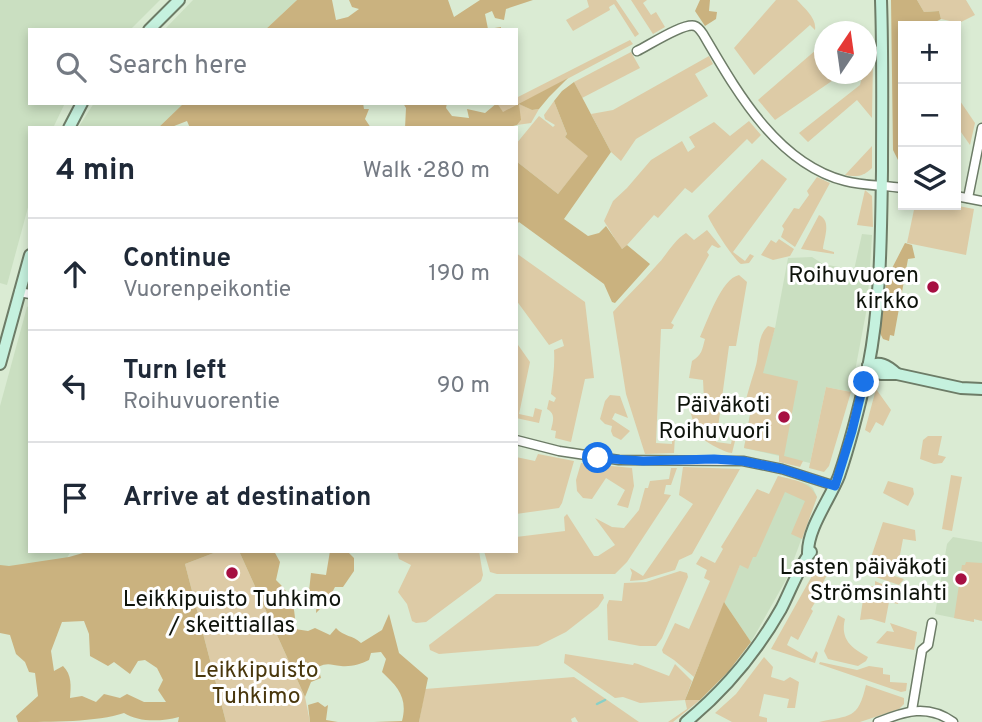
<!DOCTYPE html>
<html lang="en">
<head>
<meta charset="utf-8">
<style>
	:root { --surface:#fff; --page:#f6f6f7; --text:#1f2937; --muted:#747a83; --line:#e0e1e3 }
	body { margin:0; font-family:Overpass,sans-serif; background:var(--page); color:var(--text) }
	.controls { position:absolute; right:21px; top:21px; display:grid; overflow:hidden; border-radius:0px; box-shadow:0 4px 10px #0003 }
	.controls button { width:63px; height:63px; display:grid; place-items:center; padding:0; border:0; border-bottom:2px solid var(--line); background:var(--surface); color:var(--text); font:35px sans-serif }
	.compass { position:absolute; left:814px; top:21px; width:63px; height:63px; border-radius:50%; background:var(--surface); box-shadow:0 4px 10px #0003; rotate:13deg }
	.stop { position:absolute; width:21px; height:21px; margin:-16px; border:5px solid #1a73e8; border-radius:50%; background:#fff }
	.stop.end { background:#1a73e8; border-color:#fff; box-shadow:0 2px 7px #0008 }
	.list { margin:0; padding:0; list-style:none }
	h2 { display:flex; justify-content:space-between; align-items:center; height:91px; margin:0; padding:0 28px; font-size:30px }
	h2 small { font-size:23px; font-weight:400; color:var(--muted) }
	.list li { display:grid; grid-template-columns:46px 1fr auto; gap:21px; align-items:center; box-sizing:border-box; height:112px; padding:0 28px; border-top:2px solid var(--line) }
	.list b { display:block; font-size:26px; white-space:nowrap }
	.list p { margin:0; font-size:23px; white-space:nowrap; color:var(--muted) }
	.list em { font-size:23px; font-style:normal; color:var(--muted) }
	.icon { flex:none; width:38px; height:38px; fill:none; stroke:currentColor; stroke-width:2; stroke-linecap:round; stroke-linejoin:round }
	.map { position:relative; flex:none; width:982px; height:722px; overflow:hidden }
	.search { position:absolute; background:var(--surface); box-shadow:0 4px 10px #0003; left:28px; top:28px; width:490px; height:77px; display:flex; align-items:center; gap:18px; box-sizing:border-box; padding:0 24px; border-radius:0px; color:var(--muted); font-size:26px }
	.panel { position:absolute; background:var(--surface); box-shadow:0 4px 10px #0003; left:28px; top:126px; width:490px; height:427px; border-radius:0px }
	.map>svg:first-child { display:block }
	.built { fill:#cadfc1 }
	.green { fill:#ddcba6 }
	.forest { fill:#cab27f; fill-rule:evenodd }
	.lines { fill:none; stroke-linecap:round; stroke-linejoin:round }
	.stream { stroke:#88d0c7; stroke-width:2.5 }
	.street-casing { stroke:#6d7c67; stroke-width:11 }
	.secondary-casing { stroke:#6d7c67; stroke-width:14 }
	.street { stroke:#fff; stroke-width:8 }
	.secondary { stroke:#c5f1de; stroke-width:10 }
	.route { stroke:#1a73e8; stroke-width:9 }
	.poi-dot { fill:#a60f42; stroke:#fff; stroke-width:2.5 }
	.labels { text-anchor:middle; stroke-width:6; stroke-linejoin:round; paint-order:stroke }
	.poi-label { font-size:23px; fill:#0e130b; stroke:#fff; text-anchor:end }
	.park-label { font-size:23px; fill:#49370d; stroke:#fff }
</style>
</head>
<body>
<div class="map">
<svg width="982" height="722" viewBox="0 0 982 722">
	<rect width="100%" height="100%" fill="#daebd3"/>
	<g class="built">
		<path d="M 0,0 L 160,0 L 130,30 L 30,30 L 30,103 L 65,103 L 53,128 L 30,128 L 30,200 L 7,285 L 0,283 Z"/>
		<path d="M 193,0 L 297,0 L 265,30 L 164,30 Z"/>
		<path d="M 94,103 L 184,103 L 158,128 L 78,128 Z"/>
		<path d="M 862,234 L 872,235 L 869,283 L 866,313 L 851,392 L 826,387 L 810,463 L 744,448 L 751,408 L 775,328 L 788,258 L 812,257 L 823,264 L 854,270 Z"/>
		<path d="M 30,305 L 30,551 L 71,551 L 60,570 L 0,567 L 0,406 L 27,307 Z"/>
		<path d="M 778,476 L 808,484 L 813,488 L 817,497 L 787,578 L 751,642 L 724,602 Z"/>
		<path d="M 953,537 L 982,542 L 982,621 L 974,619 L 974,622 L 935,614 L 947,544 Z"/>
	</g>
	<g class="green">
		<path d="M 587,0 L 616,0 L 639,34 L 635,37 L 614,4 L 609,7 L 610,10 L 573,31 L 566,20 L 589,7 Z"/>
		<path d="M 631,0 L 647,0 L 643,3 L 651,15 L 656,12 L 665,27 L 653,34 Z"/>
		<path d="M 776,0 L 797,0 C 804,8 817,18 815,30 L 810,25 L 754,75 L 734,48 Z"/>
		<path d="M 917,0 L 966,0 L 975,15 L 959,23 L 941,19 L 939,11 L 924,12 Z"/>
		<path d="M 630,40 L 633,44 L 520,104 L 532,110 L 539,109 L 531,123 L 517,125 L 521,120 L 503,113 L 497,103 L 516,103 L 516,98 Z"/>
		<path d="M 824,43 L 824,74 L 842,74 L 775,120 L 758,100 Z"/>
		<path d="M 631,52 L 640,68 L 582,98 L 574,82 Z"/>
		<path d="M 709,56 L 713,64 L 695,74 L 708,96 L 636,139 L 621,161 L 611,152 L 591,114 L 613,110 Z"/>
		<path d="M 867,56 L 873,58 L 872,118 L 857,100 L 808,142 L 799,133 L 860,85 L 862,77 L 859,74 L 866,74 Z"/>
		<path d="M 956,95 L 975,123 L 970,145 L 956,125 Z"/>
		<path d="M 554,101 L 567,134 L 565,137 L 589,156 L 558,194 L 516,161 L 516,144 L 539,116 L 553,127 L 555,125 L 545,119 L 544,115 Z"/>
		<path d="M 749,121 L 761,135 L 752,144 L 747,139 L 692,193 L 685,188 L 658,218 L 654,215 L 627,245 L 622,249 L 620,247 L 604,221 L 613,201 L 627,188 L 651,160 L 682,141 L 688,152 L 695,147 L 689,137 L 714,122 L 730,136 Z"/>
		<path d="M 872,146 L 872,168 C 863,177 856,177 845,175 Z"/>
		<path d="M 762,159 L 787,179 L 733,252 L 745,261 L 750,254 L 754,256 L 749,263 L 741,264 C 734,260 711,224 708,216 Z"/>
		<path d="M 817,177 L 830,183 L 795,247 L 781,237 L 784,229 L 782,226 L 794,208 L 799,209 L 809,195 L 807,191 Z"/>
		<path d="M 865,190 L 872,196 L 873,227 L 857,225 Z"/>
		<path d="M 915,205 L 953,205 L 974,209 L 966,255 L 907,243 Z"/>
		<path d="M 819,215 C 832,221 824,238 823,249 L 834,252 L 834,254 L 801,249 Z"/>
		<path d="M 707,230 L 721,247 L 718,248 L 712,245 L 707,252 L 709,255 L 671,323 L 674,325 L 672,329 L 661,329 L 656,443 L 672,444 L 672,435 L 675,436 L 674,453 L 645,454 L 626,394 L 613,312 C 627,296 642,282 656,266 C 667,255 673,241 686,233 L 694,240 Z"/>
		<path d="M 779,239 L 794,249 L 790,256 L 773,260 L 761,255 L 771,240 L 776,243 Z"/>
		<path d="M 516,253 L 585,302 L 594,378 L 585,379 L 571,442 L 555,438 L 556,431 L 551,430 C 553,421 556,414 547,409 L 549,400 L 554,402 L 556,398 L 551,394 C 553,378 555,365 554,350 L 564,346 L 562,339 L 549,345 L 516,300 Z"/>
		<path d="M 739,275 L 747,282 L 736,346 L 729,346 L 716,442 L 731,444 L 733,434 L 736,437 L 732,453 C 725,453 699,439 696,432 C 693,425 693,417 689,409 L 701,406 L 704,400 L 703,380 L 689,378 L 692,361 C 702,355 702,350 705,339 L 700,337 C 708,320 721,279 739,275 Z"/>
		<path d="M 768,326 L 775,328 L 763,373 L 798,381 L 784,456 L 803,461 L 800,467 L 779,462 L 779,455 L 744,448 L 750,415 L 744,408 C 747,394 751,382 755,369 C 760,355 756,337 768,326 Z"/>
		<path d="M 516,342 L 530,362 L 519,414 L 533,417 L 535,408 L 542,410 L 539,423 L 516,418 Z"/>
		<path d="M 826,387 L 851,392 L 829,466 L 824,472 L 809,468 Z"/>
		<path d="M 876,389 L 891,410 L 883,426 L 876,422 L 870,433 L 865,430 Z"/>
		<path d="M 610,395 L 620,396 L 628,418 L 615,413 L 612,419 L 630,431 L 621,440 L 613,436 L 611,431 L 612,426 L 605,424 L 600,419 L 605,401 Z"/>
		<path d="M 928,436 L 942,436 L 938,455 L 946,457 L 942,463 L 934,464 L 920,459 L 923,440 Z"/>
		<path d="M 538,454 L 574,461 L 562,503 L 559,508 L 516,514 L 516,457 L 535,461 Z"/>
		<path d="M 581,463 L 632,468 L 634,486 L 628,508 L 617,505 L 625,490 L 606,478 L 592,499 L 583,498 L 577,491 L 576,480 Z"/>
		<path d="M 683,467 L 740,469 L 692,554 L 679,560 L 675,570 L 642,580 L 630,581 L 632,573 L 630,568 L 643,576 L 693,504 L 679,495 Z"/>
		<path d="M 671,468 L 677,468 L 671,485 L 666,485 L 664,494 L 671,495 L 669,498 L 627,562 L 615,574 L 497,574 L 490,572 L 484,551 L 516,551 L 516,537 L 565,531 L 564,517 L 567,514 L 594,556 L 598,556 L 615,545 L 595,518 L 612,527 L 624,528 L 639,510 L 645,488 L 648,488 L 650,481 L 669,479 Z"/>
		<path d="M 951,475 L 962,477 L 952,531 L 942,529 Z"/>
		<path d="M 778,476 C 793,480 810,481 817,497 L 802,539 L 791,534 L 805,501 L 785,492 L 756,557 L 753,557 L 748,569 L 740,565 L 694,677 L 674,660 L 663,653 L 662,650 L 675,623 L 689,629 L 710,581 L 704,578 L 707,570 L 696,564 L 701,556 L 715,563 L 723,549 L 721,547 L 757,489 L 769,494 Z"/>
		<path d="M 888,481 L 913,488 L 914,494 L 908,506 L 883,493 Z"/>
		<path d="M 883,522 L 915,530 L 916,541 L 903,539 L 899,560 L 912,562 L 910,572 L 907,571 L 906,568 L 887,565 L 885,573 L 904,579 L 899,585 L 873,576 L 875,568 L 868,566 Z"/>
		<path d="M 219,551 L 239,551 L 305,697 L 310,722 L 226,722 L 185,564 Z"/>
		<path d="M 397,551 L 479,551 L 483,575 L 481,581 L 426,622 L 416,623 L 412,621 L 407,604 L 398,592 L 411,565 L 399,559 Z"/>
		<path d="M 966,562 L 982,563 L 982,621 L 974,619 L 974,622 L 954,618 L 962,565 L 965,565 Z"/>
		<path d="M 817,567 L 829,571 L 818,592 L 820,594 L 811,609 L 813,611 L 798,640 L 791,636 L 787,645 L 812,659 L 816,651 L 818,653 L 815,663 L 771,649 Z"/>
		<path d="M 680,571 L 687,573 L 688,577 L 662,638 L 656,646 L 640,646 L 608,640 L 607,605 L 609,600 L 622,601 L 624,583 L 646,582 Z"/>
		<path d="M 875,581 L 900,592 L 898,604 L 889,602 L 885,623 L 871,619 L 860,620 L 865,586 L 875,586 Z"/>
		<path d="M 496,594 L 603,594 L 604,598 L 598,607 L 566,632 L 538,646 L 439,654 L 430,650 L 429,645 Z"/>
		<path d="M 838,615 L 845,619 C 840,639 851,648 868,657 L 866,661 L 858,666 L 828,659 L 824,651 Z"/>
		<path d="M 890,623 L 917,632 L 914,650 L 876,643 L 887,631 L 894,632 Z"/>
		<path d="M 565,654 L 633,665 L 634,663 L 638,664 L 669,676 L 675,664 L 692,681 L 685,700 L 700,700 L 673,722 L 668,722 L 687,709 L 685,700 L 640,703 L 623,697 L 615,698 L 564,663 Z"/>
		<path d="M 764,657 L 773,667 L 771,677 L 784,681 L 790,677 L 799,682 L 795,708 L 787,708 L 789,699 L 764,694 L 759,716 L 767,718 L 767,722 L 732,722 L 715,713 L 736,694 Z"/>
		<path d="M 820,662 L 857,670 L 869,666 L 883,668 L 883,674 L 890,675 L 890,682 L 907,683 L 906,691 L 901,692 L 819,664 Z"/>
		<path d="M 574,677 L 639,722 L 578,722 L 575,717 L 571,719 L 572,722 L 419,722 L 425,689 Z"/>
		<path d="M 866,685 L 904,698 L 904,704 L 899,709 L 860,722 L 819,722 C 850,715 858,720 866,685 Z"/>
	</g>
	<g class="forest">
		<path d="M 297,0 L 332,0 L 336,20 L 348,17 L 359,9 L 352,7 L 349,0 L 448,0 L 454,17 L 480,0 L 533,0 L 506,9 L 504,20 L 495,18 L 492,11 L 485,14 L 488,29 L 501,27 L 501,30 L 265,30 Z"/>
		<path d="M 700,0 L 710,0 L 709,11 L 717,12 L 716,19 L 705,26 L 695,11 Z"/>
		<path d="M 891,0 L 917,0 L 924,12 L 939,11 L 941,19 L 928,26 L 903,26 L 903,170 L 893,150 Z"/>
		<path d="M 568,78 L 549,97 L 539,109 L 532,110 L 519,104 L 521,120 L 517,125 L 505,128 L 405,128 L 406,108 L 403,103 L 447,103 L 446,108 L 452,116 L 469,118 L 467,109 L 485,113 L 497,103 L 503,112 Z"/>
		<path d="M 574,82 L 611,152 L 564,219 L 588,236 L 599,233 L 606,226 L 622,249 L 627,245 L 650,264 L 615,303 L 612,302 L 604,284 L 519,222 L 516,225 L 516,161 L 558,194 L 588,156 L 565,137 L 567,134 L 554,101 L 562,91 Z"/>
		<path d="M 184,103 L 363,103 L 364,109 L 369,109 L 365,119 L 371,128 L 190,128 L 187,121 L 169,128 L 158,128 Z"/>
		<path d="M 905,243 L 912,245 L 915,258 L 908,259 L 894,336 L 890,335 L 889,341 L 883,339 L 880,333 L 887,278 Z"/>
		<path d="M 90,551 L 219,551 L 185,564 L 226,722 L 178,722 L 179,717 C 160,722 138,722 124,713 C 98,722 49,722 18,722 L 16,716 L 38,696 L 35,673 L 29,672 L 25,662 L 16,654 L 10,635 L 0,633 L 0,565 L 9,566 L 69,557 ZM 84,621 L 89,634 L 90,656 L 108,666 L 114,662 L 130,674 L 138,661 L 145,660 L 157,668 L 163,680 L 158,690 L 166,702 L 144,702 L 127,694 L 120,698 L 104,694 L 96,702 L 82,696 L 70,698 C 71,686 72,675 63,666 L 54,671 L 51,651 L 62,622 Z"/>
		<path d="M 239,551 L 274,551 L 280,562 L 276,580 C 292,595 296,608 295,629 L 308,631 L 315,628 L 330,635 L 336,628 C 344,637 353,635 361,643 L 382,630 L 389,614 L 399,653 L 428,678 L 419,722 L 374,722 L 402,721 C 408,698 398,687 382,672 L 386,659 L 381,652 L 371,653 L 369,660 C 361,664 351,667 341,666 C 331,665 328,662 318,667 L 321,678 L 311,682 L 305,697 Z"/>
		<path d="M 330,551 L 347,551 L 354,558 L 354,571 L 343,587 L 335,587 L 327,602 L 316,613 L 317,599 L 309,591 L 311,573 L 326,575 Z"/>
		<path d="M 724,602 L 751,642 L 728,672 L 700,700 L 685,700 Z"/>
		<path d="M 318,702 L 325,707 L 328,705 L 326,720 L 338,722 L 310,722 L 308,705 Z"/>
	</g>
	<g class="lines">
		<path class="stream" d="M 597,704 L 605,700"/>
		<g class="street-casing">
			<g id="street">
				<path d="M 637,51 C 648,46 684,22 695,26 C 698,27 701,31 703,34 C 736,90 776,163 845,181 C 863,186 884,185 903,188"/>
				<path d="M 956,196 L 982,201"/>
				<path d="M 968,198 L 982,128"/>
				<path d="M 19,292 L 30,294"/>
				<path d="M 516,440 L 559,451 L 619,460 L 743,461 L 782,469 L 835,486"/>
				<path d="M 912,710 L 922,650 L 928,645 L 932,623"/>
				<path d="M 878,722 C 905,711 928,704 953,722"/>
			</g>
		</g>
		<g class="secondary-casing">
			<g id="secondary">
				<path d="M 149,30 L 179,0"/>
				<path d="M 69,128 L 82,103"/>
				<path d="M 0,364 L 30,255"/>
				<path d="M 868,366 L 881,374 L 897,374 L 961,388 L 982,389"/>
				<path d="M 868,366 C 880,361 887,365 897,374"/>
				<path d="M 808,554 C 807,529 830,499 839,476 C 851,441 860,404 868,368 C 881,303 881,236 882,171 C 882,114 883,57 881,0"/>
				<path d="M 686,722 C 725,690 756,653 781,609 C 789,594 801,562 811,552"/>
			</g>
		</g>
		<use href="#street" class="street"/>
		<use href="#secondary" class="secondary"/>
	</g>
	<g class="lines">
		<path class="route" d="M 598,458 L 643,461 L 714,459 L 743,461 L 782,469 L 835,486 L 852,431 L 864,382"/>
	</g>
	<g class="poi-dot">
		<circle cx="933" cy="287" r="7"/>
		<circle cx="784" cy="417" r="7"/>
		<circle cx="232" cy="573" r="7"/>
		<circle cx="961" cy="579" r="7"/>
	</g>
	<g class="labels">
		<g class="poi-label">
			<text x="919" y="282">Roihuvuoren<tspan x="919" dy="26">kirkko</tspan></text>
			<text x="770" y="412">Päiväkoti<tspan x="770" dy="26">Roihuvuori</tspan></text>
			<text x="947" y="574">Lasten päiväkoti<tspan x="947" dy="26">Strömsinlahti</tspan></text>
			<text x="232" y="606" text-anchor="middle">Leikkipuisto Tuhkimo<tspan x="232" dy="26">/ skeittiallas</tspan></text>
		</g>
		<g class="park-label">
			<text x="256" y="677">Leikkipuisto<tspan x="256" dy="26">Tuhkimo</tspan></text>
		</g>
	</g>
</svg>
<div class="controls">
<button>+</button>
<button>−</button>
<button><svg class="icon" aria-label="layers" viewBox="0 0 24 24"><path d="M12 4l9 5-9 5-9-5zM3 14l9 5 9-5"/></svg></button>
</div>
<svg class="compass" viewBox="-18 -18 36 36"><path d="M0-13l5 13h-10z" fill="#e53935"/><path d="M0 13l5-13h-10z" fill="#747a83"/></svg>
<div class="stop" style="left:598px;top:458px"></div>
<div class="stop end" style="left:864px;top:382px"></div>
<div class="search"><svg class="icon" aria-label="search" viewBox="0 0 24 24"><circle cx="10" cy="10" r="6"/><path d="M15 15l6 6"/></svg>Search here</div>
<section class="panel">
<h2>4 min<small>Walk · 280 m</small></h2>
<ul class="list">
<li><svg class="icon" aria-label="ahead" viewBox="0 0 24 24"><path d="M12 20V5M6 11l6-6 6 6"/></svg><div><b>Continue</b><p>Vuorenpeikontie</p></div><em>190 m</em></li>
<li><svg class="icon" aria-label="left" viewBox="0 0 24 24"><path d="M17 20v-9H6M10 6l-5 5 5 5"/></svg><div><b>Turn left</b><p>Roihuvuorentie</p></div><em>90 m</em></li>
<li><svg class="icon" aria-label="arrive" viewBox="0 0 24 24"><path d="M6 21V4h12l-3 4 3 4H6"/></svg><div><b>Arrive at destination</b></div></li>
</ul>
</section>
</div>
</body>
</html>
